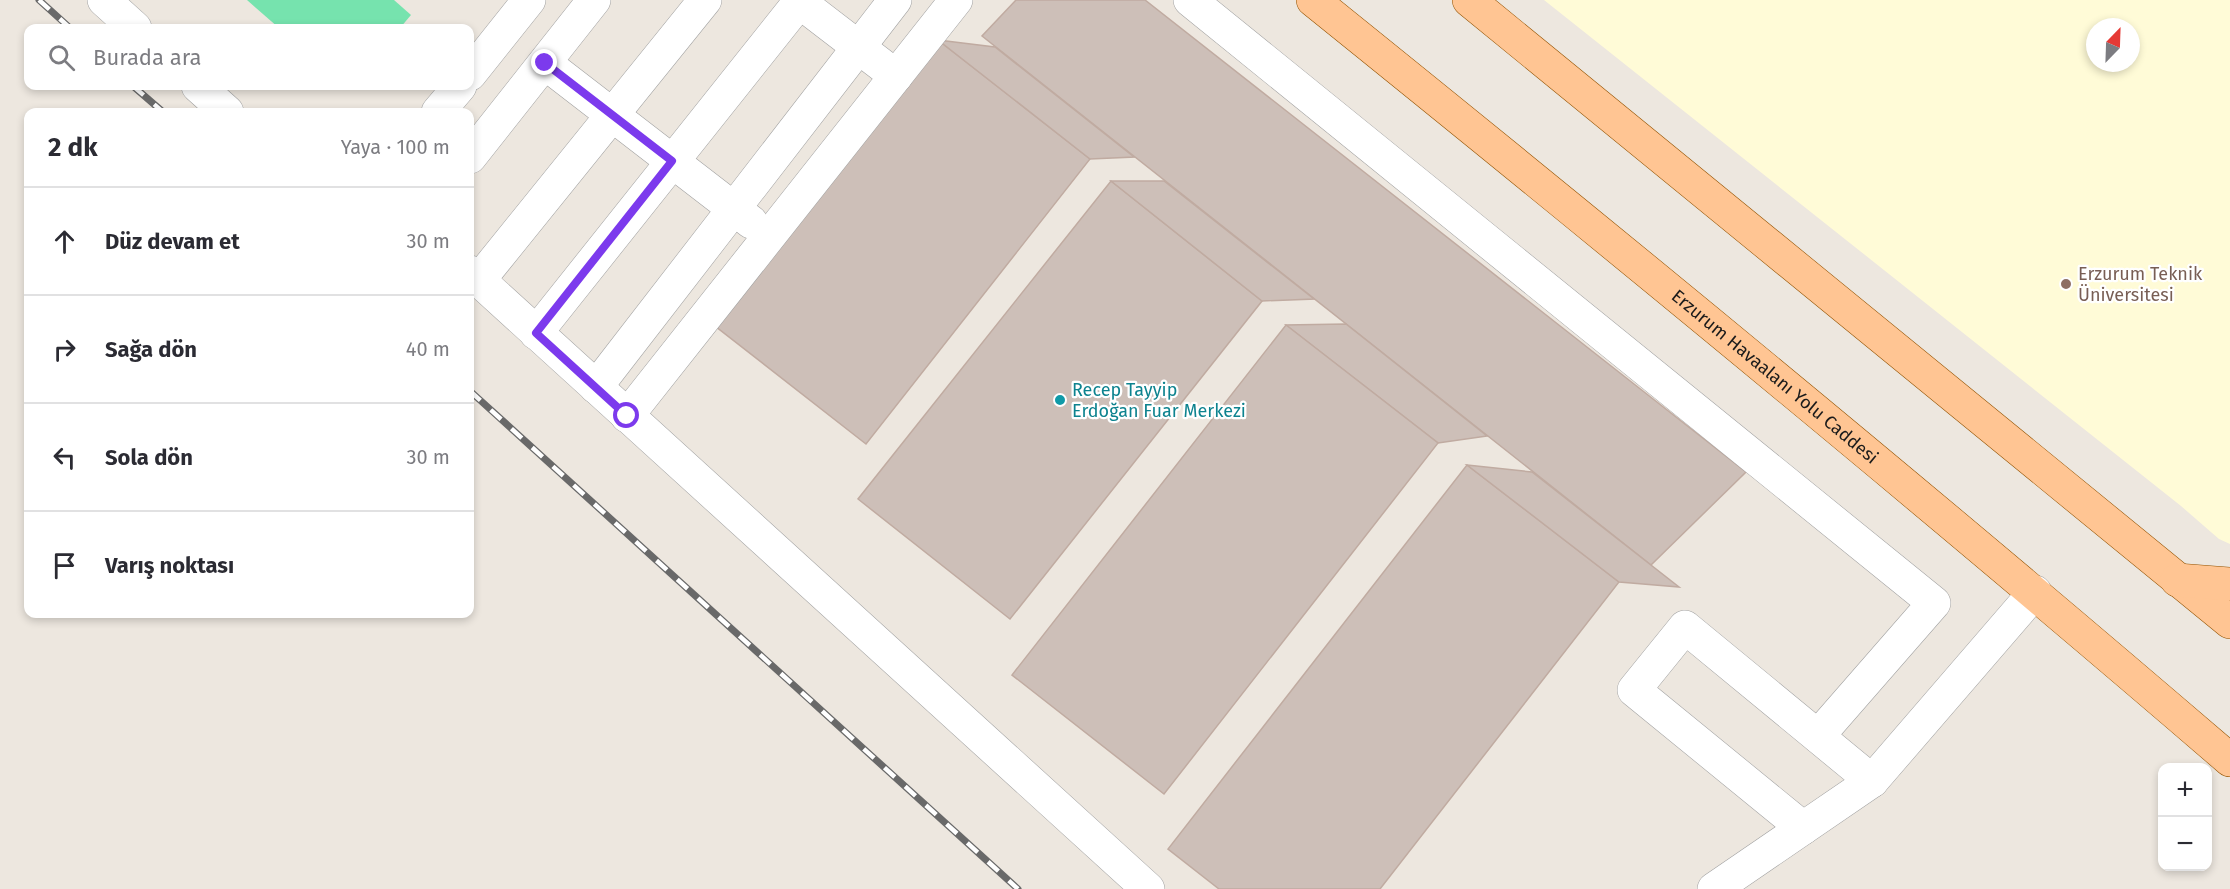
<!DOCTYPE html>
<html lang="tr">
<head>
<meta charset="utf-8">
<style>
	:root { --surface:#fff; --page:#f2f2f3; --text:#2b2b33; --muted:#7c7c81; --line:#e1e1e2 }
	body { margin:0; font-family:"Fira Sans",sans-serif; background:var(--page); color:var(--text) }
	.controls { position:absolute; right:18px; bottom:18px; display:grid; overflow:hidden; border-radius:12px; box-shadow:0 3px 9px #0003 }
	.controls button { width:54px; height:54px; display:grid; place-items:center; padding:0; border:0; border-bottom:2px solid var(--line); background:var(--surface); color:var(--text); font:30px sans-serif }
	.compass { position:absolute; left:2086px; top:18px; width:54px; height:54px; border-radius:50%; background:var(--surface); box-shadow:0 3px 9px #0003; rotate:23deg }
	.stop { position:absolute; width:18px; height:18px; margin:-14px; border:4px solid #7c3aed; border-radius:50%; background:#fff }
	.stop.end { background:#7c3aed; border-color:#fff; box-shadow:0 2px 6px #0008 }
	.list { margin:0; padding:0; list-style:none }
	h2 { display:flex; justify-content:space-between; align-items:center; height:78px; margin:0; padding:0 24px; font-size:26px }
	h2 small { font-size:20px; font-weight:400; color:var(--muted) }
	.list li { display:grid; grid-template-columns:39px 1fr auto; gap:18px; align-items:center; box-sizing:border-box; height:108px; padding:0 24px; border-top:2px solid var(--line) }
	.list b { display:block; font-size:22px; white-space:nowrap }
	.list em { font-size:20px; font-style:normal; color:var(--muted) }
	.icon { flex:none; width:33px; height:33px; fill:none; stroke:currentColor; stroke-width:2; stroke-linecap:round; stroke-linejoin:round }
	.map { position:relative; flex:none; width:2230px; height:889px; overflow:hidden }
	.search { position:absolute; background:var(--surface); box-shadow:0 3px 9px #0003; left:24px; top:24px; width:450px; height:66px; display:flex; align-items:center; gap:15px; box-sizing:border-box; padding:0 21px; border-radius:12px; color:var(--muted); font-size:22px }
	.panel { position:absolute; background:var(--surface); box-shadow:0 3px 9px #0003; left:24px; top:108px; width:450px; height:510px; border-radius:12px }
	.map>svg:first-child { display:block }
	.education { fill:#fffbd7; fill-rule:evenodd }
	.pitch { fill:#76e3ae }
	.building { fill:#cdbfb8; stroke:#c0aba1; stroke-width:1.5 }
	.lines { fill:none; stroke-linecap:round; stroke-linejoin:round }
	.minor-casing { stroke:#a2a2a2; stroke-width:34 }
	.major-casing { stroke:#925200; stroke-width:34 }
	.minor { stroke:#fff; stroke-width:33 }
	.major { stroke:#ffc593; stroke-width:33 }
	.rail-casing { stroke:#696969; stroke-width:7 }
	.rail { stroke:#fff; stroke-width:4.5; stroke-dasharray:14; stroke-linecap:butt }
	.route { stroke:#7c3aed; stroke-width:8 }
	.education-dot { fill:#8d6e63; stroke:#fff; stroke-width:2 }
	.culture-dot { fill:#0f9aa8; stroke:#fff; stroke-width:2 }
	.labels { text-anchor:middle; stroke-width:4.5; stroke-linejoin:round; paint-order:stroke }
	.education-label { font-size:18px; fill:#785e54; stroke:#fff; text-anchor:start }
	.street-label { font-size:18px; fill:#1b1b1b; stroke:#fff }
	.culture-label { font-size:18px; fill:#0d838f; stroke:#fff; text-anchor:start }
</style>
</head>
<body>
<div class="map">
<svg width="2230" height="889" viewBox="0 0 2230 889">
	<rect width="100%" height="100%" fill="#ede7df"/>
	<path class="education" d="M 1544,0 L 2230,0 L 2230,544 L 2219,539 L 2181,506 ZM 2095,27 L 2131,27 L 2131,63 L 2095,63 Z"/>
	<path class="pitch" d="M 247,0 L 394,0 L 411,15 L 400,28 L 279,28 Z"/>
	<g class="building">
		<path d="M 1016,0 L 1145,0 L 1746,472 L 1651,565 L 982,36 Z"/>
		<path d="M 938,40 L 1090,159 L 866,444 L 715,326 Z"/>
		<path d="M 938,40 L 995,47 L 1134,157 L 1090,159 Z"/>
		<path d="M 1111,181 L 1262,301 L 1010,619 L 858,499 Z"/>
		<path d="M 1111,181 L 1164,181 L 1314,299 L 1262,301 Z"/>
		<path d="M 1346,324 L 1487,436 L 1438,443 L 1286,325 Z"/>
		<path d="M 1286,325 L 1438,443 L 1164,794 L 1012,675 Z"/>
		<path d="M 1467,465 L 1619,582 L 1380,889 L 1219,889 L 1168,849 Z"/>
		<path d="M 1467,465 L 1532,472 L 1679,587 L 1619,582 Z"/>
	</g>
	<g class="lines">
		<g class="minor-casing">
			<g id="minor">
				<path d="M 104,0 L 135,28"/>
				<path d="M 797,0 L 896,76"/>
				<path d="M 1190,0 L 1934,603 L 1818,736"/>
				<path d="M 545,63 L 751,222"/>
				<path d="M 470,74 L 529,0"/>
				<path d="M 198,86 L 227,112"/>
				<path d="M 438,112 L 460,86"/>
				<path d="M 470,157 L 594,0"/>
				<path d="M 470,272 L 1148,889"/>
				<path d="M 479,280 L 705,0"/>
				<path d="M 536,333 L 801,0"/>
				<path d="M 596,387 L 895,0"/>
				<path d="M 627,416 L 956,0"/>
				<path d="M 1803,828 L 1634,690 L 1685,627 L 1872,781"/>
				<path d="M 1714,889 L 1872,781 L 2035,592"/>
			</g>
		</g>
		<g class="major-casing">
			<g id="major">
				<path id="s1" d="M 1313,0 C 1622,249 1929,501 2230,760"/>
				<path d="M 1469,0 L 2230,622"/>
				<path d="M 2177,580 L 2230,584"/>
			</g>
		</g>
		<use href="#minor" class="minor"/>
		<use href="#major" class="major"/>
		<g class="rail-casing">
			<g id="rail">
				<path d="M 39,0 L 70,28"/>
				<path d="M 133,86 L 163,112"/>
				<path d="M 470,391 L 1018,889"/>
			</g>
		</g>
		<use href="#rail" class="rail"/>
	</g>
	<g class="lines">
		<path class="route" d="M 545,63 L 672,161 L 536,333 L 627,416"/>
	</g>
	<circle class="education-dot" cx="2066" cy="284" r="6"/>
	<circle class="culture-dot" cx="1060" cy="400" r="6"/>
	<g class="labels">
		<g class="education-label">
			<text x="2078" y="280">Erzurum Teknik<tspan x="2078" dy="21">Üniversitesi</tspan></text>
		</g>
		<g class="street-label">
			<text dy="6" stroke="none"><textPath href="#s1" startOffset="596">Erzurum Havaalanı Yolu Caddesi</textPath></text>
		</g>
		<g class="culture-label">
			<text x="1072" y="396">Recep Tayyip<tspan x="1072" dy="21">Erdoğan Fuar Merkezi</tspan></text>
		</g>
	</g>
</svg>
<div class="controls">
<button>+</button>
<button>−</button>
</div>
<svg class="compass" viewBox="-18 -18 36 36"><path d="M0-13l5 13h-10z" fill="#e53935"/><path d="M0 13l5-13h-10z" fill="#7c7c81"/></svg>
<div class="stop" style="left:627px;top:416px"></div>
<div class="stop end" style="left:545px;top:63px"></div>
<div class="search"><svg class="icon" aria-label="search" viewBox="0 0 24 24"><circle cx="10" cy="10" r="6"/><path d="M15 15l6 6"/></svg>Burada ara</div>
<section class="panel">
<h2>2 dk<small>Yaya · 100 m</small></h2>
<ul class="list">
<li><svg class="icon" aria-label="ahead" viewBox="0 0 24 24"><path d="M12 20V5M6 11l6-6 6 6"/></svg><div><b>Düz devam et</b></div><em>30 m</em></li>
<li><svg class="icon" aria-label="right" viewBox="0 0 24 24"><path d="M7 20v-9h11M14 6l5 5-5 5"/></svg><div><b>Sağa dön</b></div><em>40 m</em></li>
<li><svg class="icon" aria-label="left" viewBox="0 0 24 24"><path d="M17 20v-9H6M10 6l-5 5 5 5"/></svg><div><b>Sola dön</b></div><em>30 m</em></li>
<li><svg class="icon" aria-label="arrive" viewBox="0 0 24 24"><path d="M6 21V4h12l-3 4 3 4H6"/></svg><div><b>Varış noktası</b></div></li>
</ul>
</section>
</div>
</body>
</html>
